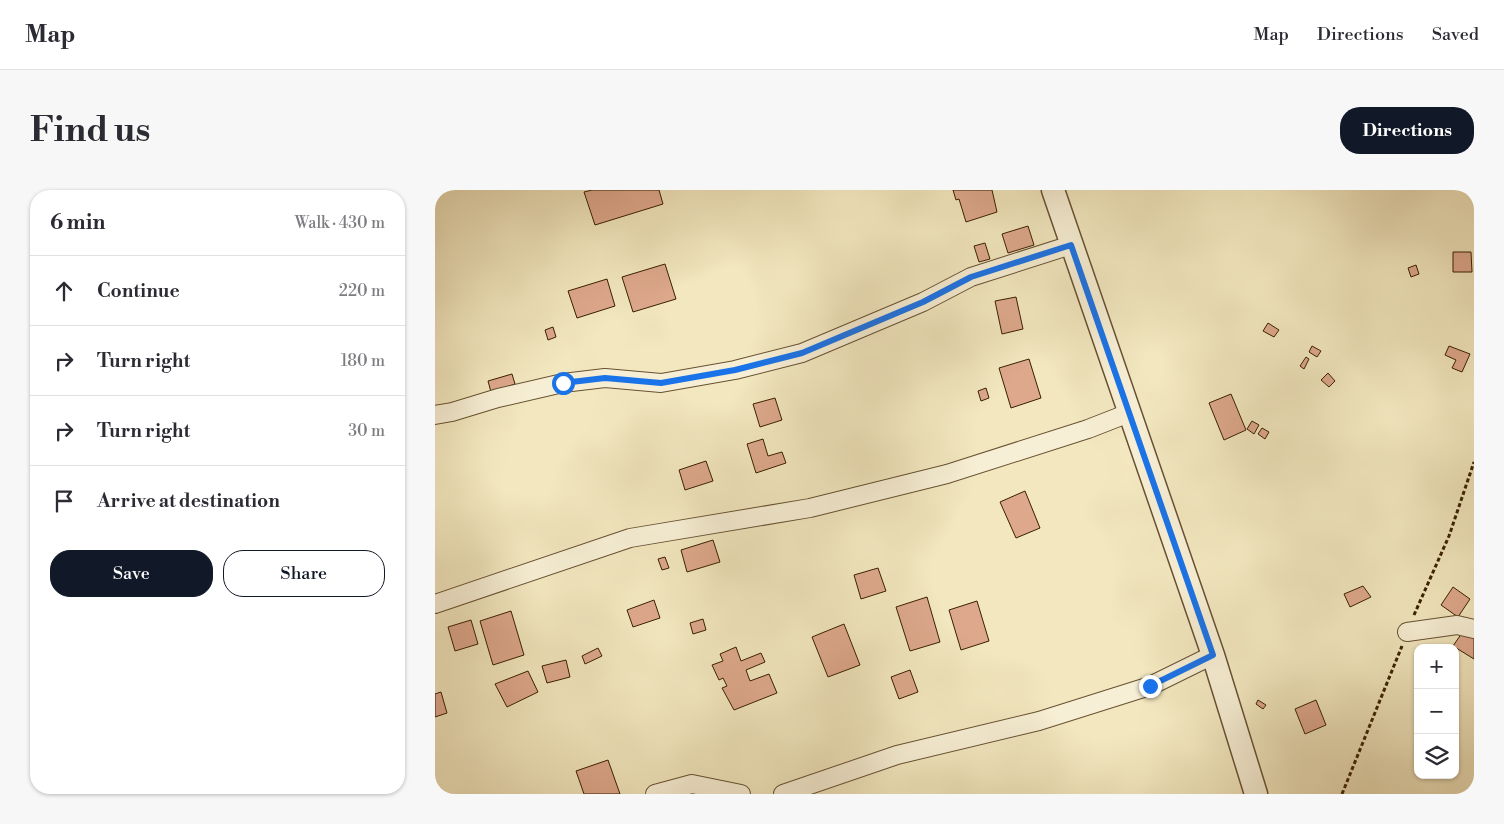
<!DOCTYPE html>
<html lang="en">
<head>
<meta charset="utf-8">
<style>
	:root { --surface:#fff; --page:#f7f7f7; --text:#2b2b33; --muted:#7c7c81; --line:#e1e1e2; --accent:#111827 }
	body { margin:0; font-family:"Libre Bodoni",serif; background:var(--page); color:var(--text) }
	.controls { position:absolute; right:15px; bottom:15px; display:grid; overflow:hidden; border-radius:10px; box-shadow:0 1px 4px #0004 }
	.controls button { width:45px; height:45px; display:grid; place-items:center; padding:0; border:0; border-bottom:1px solid var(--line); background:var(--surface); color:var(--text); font:25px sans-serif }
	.stop { position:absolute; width:15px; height:15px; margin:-11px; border:4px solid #1a73e8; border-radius:50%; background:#fff }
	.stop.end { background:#1a73e8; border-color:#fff; box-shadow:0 1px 5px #0008 }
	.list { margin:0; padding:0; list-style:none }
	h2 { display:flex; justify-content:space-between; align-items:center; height:65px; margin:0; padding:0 20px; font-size:21px }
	h2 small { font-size:16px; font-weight:400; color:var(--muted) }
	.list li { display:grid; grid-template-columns:32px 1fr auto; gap:15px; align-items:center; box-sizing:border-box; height:70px; padding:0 20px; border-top:1px solid var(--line) }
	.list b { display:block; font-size:19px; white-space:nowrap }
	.list em { font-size:16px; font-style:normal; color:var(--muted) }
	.actions { display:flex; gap:10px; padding:15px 20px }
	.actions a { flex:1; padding:11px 0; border:1px solid var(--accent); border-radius:20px; text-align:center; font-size:18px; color:var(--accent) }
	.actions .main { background:var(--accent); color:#fff }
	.icon { flex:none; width:28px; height:28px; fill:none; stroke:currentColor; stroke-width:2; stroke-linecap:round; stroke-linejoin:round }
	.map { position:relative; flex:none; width:1039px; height:604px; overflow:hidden; border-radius:20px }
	header { display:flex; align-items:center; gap:30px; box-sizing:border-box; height:70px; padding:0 25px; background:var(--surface); border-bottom:1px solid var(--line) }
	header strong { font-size:24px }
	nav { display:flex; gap:28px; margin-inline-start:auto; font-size:18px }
	.intro { display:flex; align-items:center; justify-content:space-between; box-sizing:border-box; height:120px; padding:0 30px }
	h1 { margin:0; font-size:35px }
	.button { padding:12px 22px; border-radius:20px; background:var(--accent); color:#fff; font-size:18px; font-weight:700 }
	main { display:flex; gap:30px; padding:0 30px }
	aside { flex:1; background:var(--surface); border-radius:20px; box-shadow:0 1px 4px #0004 }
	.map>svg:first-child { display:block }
	.building { fill:#dda88c; stroke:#391f02 }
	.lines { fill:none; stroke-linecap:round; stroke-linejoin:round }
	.minor-casing { stroke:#675131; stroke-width:20 }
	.tertiary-casing { stroke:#675131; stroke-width:25 }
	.path { stroke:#391f02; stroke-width:3; stroke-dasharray:4 2.5; stroke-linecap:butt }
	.minor { stroke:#f7efd5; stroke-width:18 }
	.tertiary { stroke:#f7efd5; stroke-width:22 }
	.route { stroke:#1a73e8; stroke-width:6 }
</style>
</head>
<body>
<header>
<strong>Map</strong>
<nav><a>Map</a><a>Directions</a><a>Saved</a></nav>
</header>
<div class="intro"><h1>Find us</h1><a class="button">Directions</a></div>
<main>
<aside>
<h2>6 min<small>Walk · 430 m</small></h2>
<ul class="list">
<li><svg class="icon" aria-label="ahead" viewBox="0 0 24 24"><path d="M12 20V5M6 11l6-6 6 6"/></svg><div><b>Continue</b></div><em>220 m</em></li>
<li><svg class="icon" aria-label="right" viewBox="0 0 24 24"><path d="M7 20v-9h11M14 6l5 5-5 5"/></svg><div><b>Turn right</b></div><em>180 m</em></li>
<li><svg class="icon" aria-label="right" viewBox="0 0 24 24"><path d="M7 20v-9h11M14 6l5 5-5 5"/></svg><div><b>Turn right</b></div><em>30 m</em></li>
<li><svg class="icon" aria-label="arrive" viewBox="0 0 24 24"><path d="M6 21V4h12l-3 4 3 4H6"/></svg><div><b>Arrive at destination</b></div></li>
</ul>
<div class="actions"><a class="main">Save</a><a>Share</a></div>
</aside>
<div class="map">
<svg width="1039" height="604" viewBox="0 0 1039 604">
	<rect width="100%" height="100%" fill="#f2e7bf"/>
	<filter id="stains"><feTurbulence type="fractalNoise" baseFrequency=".004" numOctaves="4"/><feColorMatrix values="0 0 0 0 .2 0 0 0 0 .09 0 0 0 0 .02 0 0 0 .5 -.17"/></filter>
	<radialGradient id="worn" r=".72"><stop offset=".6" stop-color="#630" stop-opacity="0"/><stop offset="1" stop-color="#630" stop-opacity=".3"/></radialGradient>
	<g class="building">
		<path d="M 157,0 L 224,0 L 228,14 L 160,35 L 149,2 Z"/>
		<path d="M 518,0 L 557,0 L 562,22 L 531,32 L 524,9 L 521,10 Z"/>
		<path d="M 593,36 L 599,55 L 573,63 L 567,44 Z"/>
		<path d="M 550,53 L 555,69 L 544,72 L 539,56 Z"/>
		<path d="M 1018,62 L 1036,62 L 1037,82 L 1018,82 Z"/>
		<path d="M 230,74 L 241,109 L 198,122 L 187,87 Z"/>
		<path d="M 981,75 L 984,84 L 976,87 L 973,78 Z"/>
		<path d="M 172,89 L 180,116 L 142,128 L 133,101 Z"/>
		<path d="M 581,107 L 588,139 L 567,144 L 560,111 Z"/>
		<path d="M 833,133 L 844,140 L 839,147 L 828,141 Z"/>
		<path d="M 118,137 L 121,147 L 113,150 L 110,140 Z"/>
		<path d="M 877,156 L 886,161 L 882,167 L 874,162 Z"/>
		<path d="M 1014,156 L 1035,164 L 1027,182 L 1017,178 L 1021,170 L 1010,165 Z"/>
		<path d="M 871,167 L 874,169 L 869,179 L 865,176 Z"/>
		<path d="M 594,169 L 606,208 L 576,218 L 564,178 Z"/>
		<path d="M 893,183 L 900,191 L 894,197 L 886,190 Z"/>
		<path d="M 77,184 L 80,194 L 56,202 L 53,191 Z"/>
		<path d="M 551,198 L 554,208 L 546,211 L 543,201 Z"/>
		<path d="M 796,204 L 811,240 L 789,250 L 774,213 Z"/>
		<path d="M 340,208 L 347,230 L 325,237 L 318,214 Z"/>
		<path d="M 817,231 L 824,235 L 819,244 L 812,239 Z"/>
		<path d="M 827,238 L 834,242 L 830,249 L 823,244 Z"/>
		<path d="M 328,249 L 333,266 L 347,262 L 351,273 L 321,283 L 312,254 Z"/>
		<path d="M 271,271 L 278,291 L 250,300 L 244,280 Z"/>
		<path d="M 590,301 L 605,338 L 581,348 L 565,312 Z"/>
		<path d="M 278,350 L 285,372 L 252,382 L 246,360 Z"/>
		<path d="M 230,367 L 234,378 L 227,380 L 223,369 Z"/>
		<path d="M 443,378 L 451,401 L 426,409 L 419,385 Z"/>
		<path d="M 928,396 L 936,407 L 915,417 L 909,404 Z"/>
		<path d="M 1018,397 L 1035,409 L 1023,427 L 1006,415 Z"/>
		<path d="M 492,407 L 505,452 L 475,461 L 461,417 Z"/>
		<path d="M 219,410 L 225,428 L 198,437 L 192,420 Z"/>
		<path d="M 542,411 L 554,451 L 526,460 L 514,420 Z"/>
		<path d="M 76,421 L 89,465 L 58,475 L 45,431 Z"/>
		<path d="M 268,429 L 271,440 L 258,444 L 255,433 Z"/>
		<path d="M 36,430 L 43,454 L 20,461 L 13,437 Z"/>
		<path d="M 409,434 L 425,475 L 393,487 L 377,447 Z"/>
		<path d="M 1029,440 L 1039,447 L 1039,469 L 1018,456 Z"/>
		<path d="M 301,457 L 306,471 L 326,463 L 330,472 L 311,480 L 315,491 L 334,484 L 342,503 L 299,520 L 287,498 L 292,496 L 288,488 L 284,490 L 277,475 L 288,471 L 285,464 Z"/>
		<path d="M 163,458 L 167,466 L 150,474 L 147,466 Z"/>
		<path d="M 131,470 L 135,487 L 112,493 L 107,476 Z"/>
		<path d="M 475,480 L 483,502 L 464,509 L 456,487 Z"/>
		<path d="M 93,481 L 103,502 L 72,517 L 60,494 Z"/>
		<path d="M 6,502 L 12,523 L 0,527 L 0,504 Z"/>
		<path d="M 823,510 L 831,515 L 828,519 L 821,514 Z"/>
		<path d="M 881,510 L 891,535 L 870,544 L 860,519 Z"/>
		<path d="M 173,570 L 185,604 L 149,604 L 141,581 Z"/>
	</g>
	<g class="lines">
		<g class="minor-casing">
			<g id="minor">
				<path d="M 0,225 L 17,222 L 63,208 L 128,193 L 170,188 L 226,193 L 300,180 L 367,163 L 488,112 L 536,87 L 636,55"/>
				<path d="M 0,414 L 195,348 L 375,318 L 512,284 L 653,239 L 694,223"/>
				<path d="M 972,442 L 1022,435 L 1039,439"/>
				<path d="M 220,604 L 257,594 L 306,604"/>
				<path d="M 348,604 L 462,565 L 604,531 L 715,496 L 778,465"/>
			</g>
		</g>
		<g class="tertiary-casing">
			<path id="tertiary" d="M 618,0 L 778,465 L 821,604"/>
		</g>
		<g class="path">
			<path d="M 979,425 L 1014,346 L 1039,272"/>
			<path d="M 907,604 L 967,456"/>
		</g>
		<use href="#minor" class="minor"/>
		<use href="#tertiary" class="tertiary"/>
	</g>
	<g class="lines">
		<path class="route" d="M 128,193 L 170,188 L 226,193 L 300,180 L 367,163 L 488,112 L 536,87 L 636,55 L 778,465 L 715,496"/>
	</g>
	<rect width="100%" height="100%" filter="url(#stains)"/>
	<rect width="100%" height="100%" fill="url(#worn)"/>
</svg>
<div class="controls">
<button>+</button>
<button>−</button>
<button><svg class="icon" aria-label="layers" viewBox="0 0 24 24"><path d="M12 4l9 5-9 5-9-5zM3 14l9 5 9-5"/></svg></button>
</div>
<div class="stop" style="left:128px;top:193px"></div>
<div class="stop end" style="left:715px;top:496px"></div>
</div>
</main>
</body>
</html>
